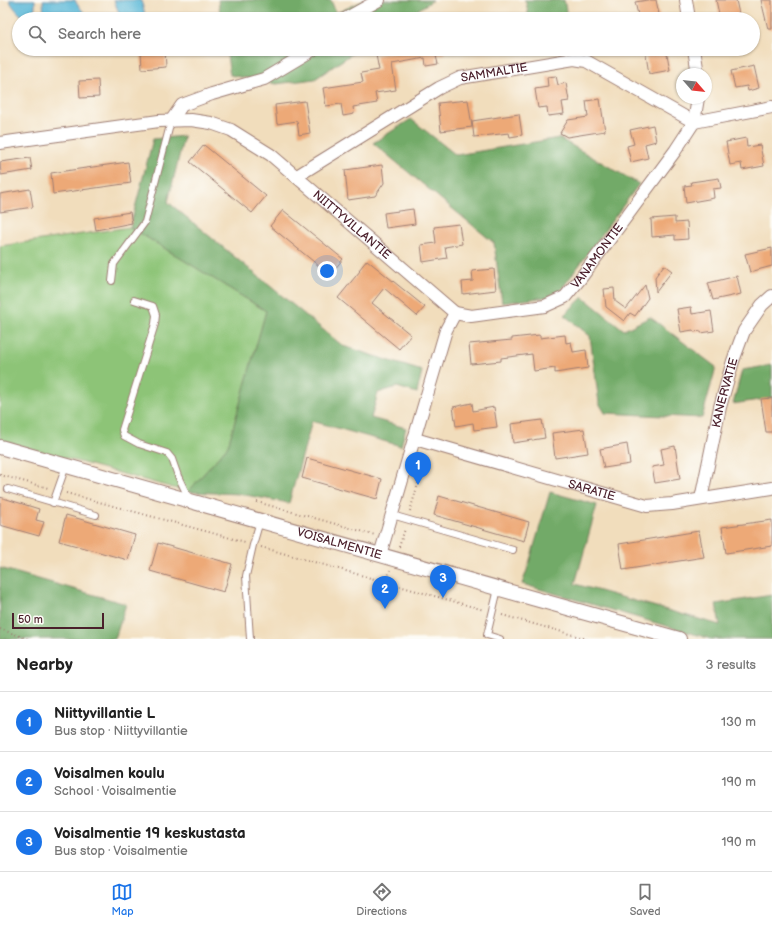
<!DOCTYPE html>
<html lang="en">
<head>
<meta charset="utf-8">
<style>
	:root { --surface:#fff; --page:#f2f2f2; --text:#222; --muted:#767676; --line:#e0e0e0; --accent:#1a73e8 }
	body { margin:0; font-family:"Balsamiq Sans",sans-serif; background:var(--page); color:var(--text) }
	.compass { position:absolute; left:676px; top:68px; width:36px; height:36px; border-radius:50%; background:var(--surface); box-shadow:0 1px 3px #0004; rotate:118deg }
	.scale { position:absolute; left:12px; bottom:10px; width:92px; box-sizing:border-box; padding-left:4px; border:2px solid #4a1f2b; border-top:0; font-size:11px; line-height:14px; white-space:nowrap; color:#4a1f2b; -webkit-text-stroke:3px #fdfcf7; paint-order:stroke }
	.you { position:absolute; left:327px; top:271px; width:14px; height:14px; margin:-10px; border:3px solid #fff; border-radius:50%; background:#1a73e8; box-shadow:0 0 0 6px #1a73e833 }
	.badge { display:grid; place-items:center; width:26px; height:26px; border-radius:50%; background:var(--accent); color:#fff; font-size:13px; font-weight:700 }
	.pin { position:absolute; translate:-50% -33px; filter:drop-shadow(0 1px 2px #0008) }
	.pin::after { content:''; position:absolute; top:21px; width:14px; height:12px; background:inherit; clip-path:polygon(0 0,100% 0,50% 100%) }
	.list { margin:0; padding:0; list-style:none }
	h2 { display:flex; justify-content:space-between; align-items:center; height:52px; margin:0; padding:0 16px; font-size:17px }
	h2 small { font-size:13px; font-weight:400; color:var(--muted) }
	.list li { display:grid; grid-template-columns:26px 1fr auto; gap:12px; align-items:center; box-sizing:border-box; height:60px; padding:0 16px; border-top:1px solid var(--line) }
	.list b { display:block; font-size:15px; white-space:nowrap }
	.list p { margin:0; font-size:13px; white-space:nowrap; color:var(--muted) }
	.list em { font-size:13px; font-style:normal; color:var(--muted) }
	.icon { flex:none; width:22px; height:22px; fill:none; stroke:currentColor; stroke-width:2; stroke-linecap:round; stroke-linejoin:round }
	.map { position:relative; flex:none; width:772px; height:639px; overflow:hidden }
	.search { position:absolute; background:var(--surface); box-shadow:0 1px 3px #0004; left:12px; right:12px; top:12px; height:44px; display:flex; align-items:center; gap:10px; box-sizing:border-box; padding:0 14px; border-radius:22px; color:var(--muted); font-size:15px }
	.sheet { height:232px; background:var(--surface) }
	nav { display:flex; justify-content:space-around; align-items:center; box-sizing:border-box; height:56px; border-top:1px solid var(--line); background:var(--surface); font-size:11px; color:var(--muted) }
	nav a { display:grid; justify-items:center; gap:2px }
	nav .on { color:var(--accent) }
	.map>svg:first-child { display:block }
	.green { fill:#8dc477; stroke:#6c7251 }
	.forest { fill:#72aa68; stroke:#5e644a }
	.water { fill:#58b7d7; stroke:#516b81 }
	.building { fill:#eda977 }
	.lines { fill:none; stroke-linecap:round; stroke-linejoin:round }
	.service-casing { stroke:#9e7e74; stroke-width:8 }
	.minor-casing { stroke:#9e7e74; stroke-width:14 }
	.tertiary-casing { stroke:#9e7e74; stroke-width:16 }
	.path { stroke:#9e7e74; stroke-width:2; stroke-dasharray:1 3; stroke-linecap:butt }
	.service { stroke:#fff; stroke-width:6 }
	.minor { stroke:#fff; stroke-width:12 }
	.tertiary { stroke:#fff; stroke-width:14 }
	.labels { text-anchor:middle; stroke-width:4; stroke-linejoin:round; paint-order:stroke }
	.street-label { font-size:12px; fill:#4a1f2b; stroke:#fdfcf7 }
</style>
</head>
<body>
<div class="map">
<svg width="772" height="639" viewBox="0 0 772 639">
	<rect width="100%" height="100%" fill="#fdfcf7"/>
	<filter id="ink" filterUnits="userSpaceOnUse"><feTurbulence type="fractalNoise" baseFrequency=".025" numOctaves="2"/><feDisplacementMap in="SourceGraphic" scale="8" xChannelSelector="R" yChannelSelector="G"/><feConvolveMatrix kernelMatrix="1 2 1 2 8 2 1 2 1" color-interpolation-filters="sRGB"/></filter>
	<filter id="wash" filterUnits="userSpaceOnUse"><feTurbulence type="fractalNoise" baseFrequency=".012" numOctaves="4" result="noise"/><feDisplacementMap in="SourceGraphic" scale="16" xChannelSelector="R" yChannelSelector="G"/><feGaussianBlur stdDeviation="0.9" result="paint"/><feColorMatrix in="noise" values="0 0 0 0 0 0 0 0 0 0 0 0 0 0 0 0 0 1.4 0 .05"/><feComposite in="paint" operator="in"/></filter>
	<g filter="url(#wash)">
		<rect width="100%" height="100%" fill="#f1ddbc"/>
		<path class="green" d="M 130,227 L 266,311 L 228,446 L 188,492 L 0,440 L 0,246 Z"/>
		<g class="forest">
			<path d="M 218,0 L 331,0 L 336,13 L 365,0 L 433,0 L 404,19 L 221,19 Z"/>
			<path d="M 524,0 L 564,0 L 568,19 L 529,19 L 526,2 Z"/>
			<path d="M 226,49 L 359,49 L 315,79 L 276,84 L 230,75 Z"/>
			<path d="M 411,119 L 456,155 L 559,138 L 639,184 L 561,290 L 547,297 L 502,303 L 494,243 L 373,143 Z"/>
			<path d="M 184,136 L 168,202 L 343,346 L 422,371 L 417,393 L 397,387 L 378,393 L 371,418 L 406,428 L 401,446 L 312,421 L 289,503 L 240,494 L 188,492 L 228,446 L 266,311 L 130,227 L 153,139 Z"/>
			<path d="M 583,297 L 624,330 L 650,317 L 716,367 L 702,418 L 605,413 L 599,403 L 590,336 L 564,315 Z"/>
			<path d="M 772,365 L 772,398 L 733,404 L 742,370 Z"/>
			<path d="M 550,492 L 597,505 L 575,584 L 720,625 L 716,604 L 772,595 L 772,639 L 711,639 L 522,584 L 527,570 Z"/>
			<path d="M 0,568 L 126,604 L 115,639 L 0,639 Z"/>
		</g>
		<g class="water">
			<path d="M 9,0 L 35,0 L 35,7 L 32,19 C 21,19 14,8 9,0 Z"/>
			<path d="M 43,0 L 75,0 L 77,4 L 87,16 L 82,19 L 44,19 Z"/>
			<path d="M 114,0 L 141,0 L 146,18 L 121,19 Z"/>
		</g>
		<g id="blocks">
			<g class="building">
				<path d="M 648,0 L 656,0 L 660,19 L 639,19 L 635,2 Z"/>
				<path d="M 716,0 L 736,0 L 740,19 L 720,19 Z"/>
				<path d="M 761,0 L 772,0 L 772,29 L 768,29 Z"/>
				<path d="M 165,49 L 166,67 L 142,69 L 141,51 Z"/>
				<path d="M 402,49 L 445,49 L 445,54 L 436,56 L 438,64 L 426,66 L 425,58 L 392,64 L 396,90 L 375,93 L 377,103 L 353,107 L 354,114 L 343,116 L 341,104 L 326,106 L 323,88 L 363,82 L 361,73 L 379,70 L 376,55 L 402,51 Z"/>
				<path d="M 645,49 L 666,49 L 670,70 L 649,74 Z"/>
				<path d="M 754,66 L 759,88 L 748,91 L 747,86 L 735,88 L 731,71 Z"/>
				<path d="M 556,76 L 558,85 L 566,83 L 569,101 L 562,102 L 564,114 L 548,116 L 547,107 L 538,108 L 535,89 L 548,87 L 547,77 Z"/>
				<path d="M 98,80 L 99,97 L 80,98 L 79,81 Z"/>
				<path d="M 600,99 L 605,131 L 567,137 L 560,133 L 568,120 L 588,117 L 586,101 Z"/>
				<path d="M 468,100 L 472,127 L 441,131 L 438,103 Z"/>
				<path d="M 305,101 L 310,133 L 299,135 L 297,121 L 277,124 L 275,105 Z"/>
				<path d="M 519,114 L 522,135 L 510,137 L 509,133 L 474,137 L 472,121 Z"/>
				<path d="M 653,125 L 656,141 L 645,144 L 648,158 L 631,162 L 627,146 L 634,144 L 630,130 Z"/>
				<path d="M 746,138 L 747,147 L 760,145 L 764,166 L 742,170 L 741,163 L 730,165 L 726,142 Z"/>
				<path d="M 204,145 L 266,196 L 252,213 L 190,162 Z"/>
				<path d="M 30,158 L 32,170 L 1,175 L 0,162 Z"/>
				<path d="M 128,162 L 131,183 L 53,194 L 51,173 Z"/>
				<path d="M 382,165 L 384,183 L 375,196 L 348,200 L 345,170 Z"/>
				<path d="M 719,178 L 721,188 L 713,189 L 714,198 L 686,203 L 684,186 L 692,185 L 691,182 Z"/>
				<path d="M 30,189 L 33,207 L 0,212 L 0,194 Z"/>
				<path d="M 413,209 L 415,224 L 386,228 L 384,213 Z"/>
				<path d="M 283,210 L 343,259 L 330,275 L 270,226 Z"/>
				<path d="M 130,212 L 132,223 L 96,230 L 94,218 Z"/>
				<path d="M 675,217 L 675,223 L 687,222 L 688,239 L 675,240 L 675,235 L 652,237 L 651,219 Z"/>
				<path d="M 459,224 L 462,244 L 445,247 L 447,258 L 423,262 L 421,245 L 436,243 L 434,227 Z"/>
				<path d="M 772,248 L 772,266 L 750,272 L 745,254 Z"/>
				<path d="M 367,260 L 425,307 L 417,316 L 384,288 L 372,303 L 411,335 L 399,349 L 338,298 L 360,271 L 359,270 Z"/>
				<path d="M 664,265 L 672,271 L 656,292 L 655,277 Z"/>
				<path d="M 494,269 L 496,290 L 463,294 L 462,282 L 473,281 L 472,271 Z"/>
				<path d="M 737,276 L 741,294 L 713,300 L 708,283 Z"/>
				<path d="M 645,285 L 648,298 L 635,316 L 630,313 L 624,321 L 606,307 L 604,289 L 614,288 L 615,301 L 626,309 Z"/>
				<path d="M 691,307 L 692,314 L 711,311 L 714,331 L 701,333 L 701,331 L 694,332 L 693,330 L 681,332 L 677,309 Z"/>
				<path d="M 540,335 L 540,338 L 565,335 L 566,343 L 571,342 L 573,352 L 586,350 L 588,368 L 555,373 L 555,368 L 534,371 L 532,354 L 501,358 L 501,361 L 471,364 L 469,344 L 512,340 L 512,338 Z"/>
				<path d="M 772,398 L 772,432 L 766,432 L 761,399 Z"/>
				<path d="M 472,403 L 473,411 L 494,407 L 497,427 L 474,430 L 473,423 L 456,426 L 453,407 Z"/>
				<path d="M 542,420 L 545,438 L 513,443 L 511,424 Z"/>
				<path d="M 584,429 L 588,453 L 555,458 L 552,433 Z"/>
				<path d="M 627,444 L 630,464 L 604,468 L 600,449 Z"/>
				<path d="M 675,446 L 680,479 L 655,483 L 652,467 L 664,465 L 661,449 Z"/>
				<path d="M 307,458 L 382,479 L 377,499 L 302,478 Z"/>
				<path d="M 439,496 L 529,522 L 524,541 L 434,515 Z"/>
				<path d="M 0,497 L 39,509 L 36,520 L 44,522 L 39,536 L 0,525 Z"/>
				<path d="M 66,515 L 135,535 L 128,560 L 59,541 Z"/>
				<path d="M 772,520 L 772,546 L 726,553 L 722,527 Z"/>
				<path d="M 699,531 L 704,557 L 623,570 L 619,544 Z"/>
				<path d="M 158,543 L 232,564 L 224,592 L 150,571 Z"/>
			</g>
		</g>
	</g>
	<g filter="url(#ink)">
		<use href="#blocks" fill-opacity="0" stroke="#9e7e74" stroke-width="1"/>
		<g class="lines">
			<g class="service-casing">
				<g id="service">
					<path d="M 112,281 L 114,264 L 145,222 L 171,121"/>
					<path d="M 134,300 L 153,306 L 156,315 L 155,324 L 122,430 L 124,436 L 139,444 L 167,453 L 172,459 L 178,476 L 189,499"/>
					<path d="M 8,489 L 96,515"/>
					<path d="M 53,503 L 66,466"/>
					<path d="M 392,515 L 513,550"/>
					<path d="M 498,589 L 487,635 L 500,639"/>
					<path d="M 250,639 L 246,576 L 253,545 L 260,521"/>
				</g>
			</g>
			<g class="minor-casing">
				<g id="minor">
					<path d="M 686,0 L 689,19"/>
					<path d="M 345,19 L 379,0"/>
					<path d="M 694,49 L 698,74"/>
					<path d="M 171,121 L 182,105 L 212,94 L 264,79 L 314,49"/>
					<path id="s1" d="M 0,143 L 159,121 L 191,120 L 211,123 L 231,130 L 271,155 L 455,313 L 446,330 L 380,555"/>
					<path id="s2" d="M 297,176 L 439,88 L 460,78 L 574,59 L 586,61 L 694,122 L 772,107"/>
					<path id="s3" d="M 455,313 L 471,316 L 545,306 L 565,297 L 580,279 L 675,151 L 694,122 L 698,98"/>
					<path id="s4" d="M 415,439 L 647,506 L 672,504 L 772,488"/>
					<path id="s5" d="M 701,499 L 720,407 L 733,361 L 744,331 L 762,305 L 772,296"/>
				</g>
			</g>
			<g class="tertiary-casing">
				<g id="tertiary">
					<path id="s6" d="M 0,447 L 532,598 L 679,639"/>
				</g>
			</g>
			<g class="path">
				<path d="M 0,475 L 48,488"/>
				<path d="M 66,493 L 245,542"/>
				<path d="M 257,502 L 375,535"/>
				<path d="M 410,511 L 425,460 L 431,457"/>
				<path d="M 261,547 L 484,610"/>
				<path d="M 399,547 L 405,529"/>
				<path d="M 386,582 L 390,570"/>
				<path d="M 502,615 L 587,639"/>
				<path d="M 0,629 L 28,639"/>
			</g>
			<use href="#service" class="service"/>
			<use href="#minor" class="minor"/>
			<use href="#tertiary" class="tertiary"/>
		</g>
	</g>
	<g class="labels">
		<g class="street-label">
			<text dy="4" stroke="none"><textPath href="#s2" startOffset="225">SAMMALTIE</textPath></text>
			<text dy="4" stroke="none"><textPath href="#s1" startOffset="388">NIITTYVILLANTIE</textPath></text>
			<text dy="4" stroke="none"><textPath href="#s3" startOffset="165">VANAMONTIE</textPath></text>
			<text dy="4" stroke="none"><textPath href="#s5" startOffset="109">KANERVATIE</textPath></text>
			<text dy="4" stroke="none"><textPath href="#s4" startOffset="184">SARATIE</textPath></text>
			<text dy="4" stroke="none"><textPath href="#s6" startOffset="353">VOISALMENTIE</textPath></text>
		</g>
	</g>
</svg>
<svg class="compass" viewBox="-18 -18 36 36"><path d="M0-13l5 13h-10z" fill="#e53935"/><path d="M0 13l5-13h-10z" fill="#767676"/></svg>
<div class="scale">50 m</div>
<div class="you"></div>
<div class="pin badge" style="left:418px;top:485px">1</div>
<div class="pin badge" style="left:385px;top:609px">2</div>
<div class="pin badge" style="left:443px;top:598px">3</div>
<div class="search"><svg class="icon" aria-label="search" viewBox="0 0 24 24"><circle cx="10" cy="10" r="6"/><path d="M15 15l6 6"/></svg>Search here</div>
</div>
<section class="sheet">
<h2>Nearby<small>3 results</small></h2>
<ul class="list">
<li><span class="badge">1</span><div><b>Niittyvillantie L</b><p>Bus stop · Niittyvillantie</p></div><em>130 m</em></li>
<li><span class="badge">2</span><div><b>Voisalmen koulu</b><p>School · Voisalmentie</p></div><em>190 m</em></li>
<li><span class="badge">3</span><div><b>Voisalmentie 19 keskustasta</b><p>Bus stop · Voisalmentie</p></div><em>190 m</em></li>
</ul>
</section>
<nav>
<a class="on"><svg class="icon" aria-label="map" viewBox="0 0 24 24"><path d="M3 6l6-2 6 2 6-2v14l-6 2-6-2-6 2zM9 4v14M15 6v14"/></svg>Map</a>
<a><svg class="icon" aria-label="directions" viewBox="0 0 24 24"><path d="M12 3l9 9-9 9-9-9zM9 14v-3h6M13 9l2 2-2 2"/></svg>Directions</a>
<a><svg class="icon" aria-label="saved" viewBox="0 0 24 24"><path d="M7 4h10v16l-5-4-5 4z"/></svg>Saved</a>
</nav>
</body>
</html>
